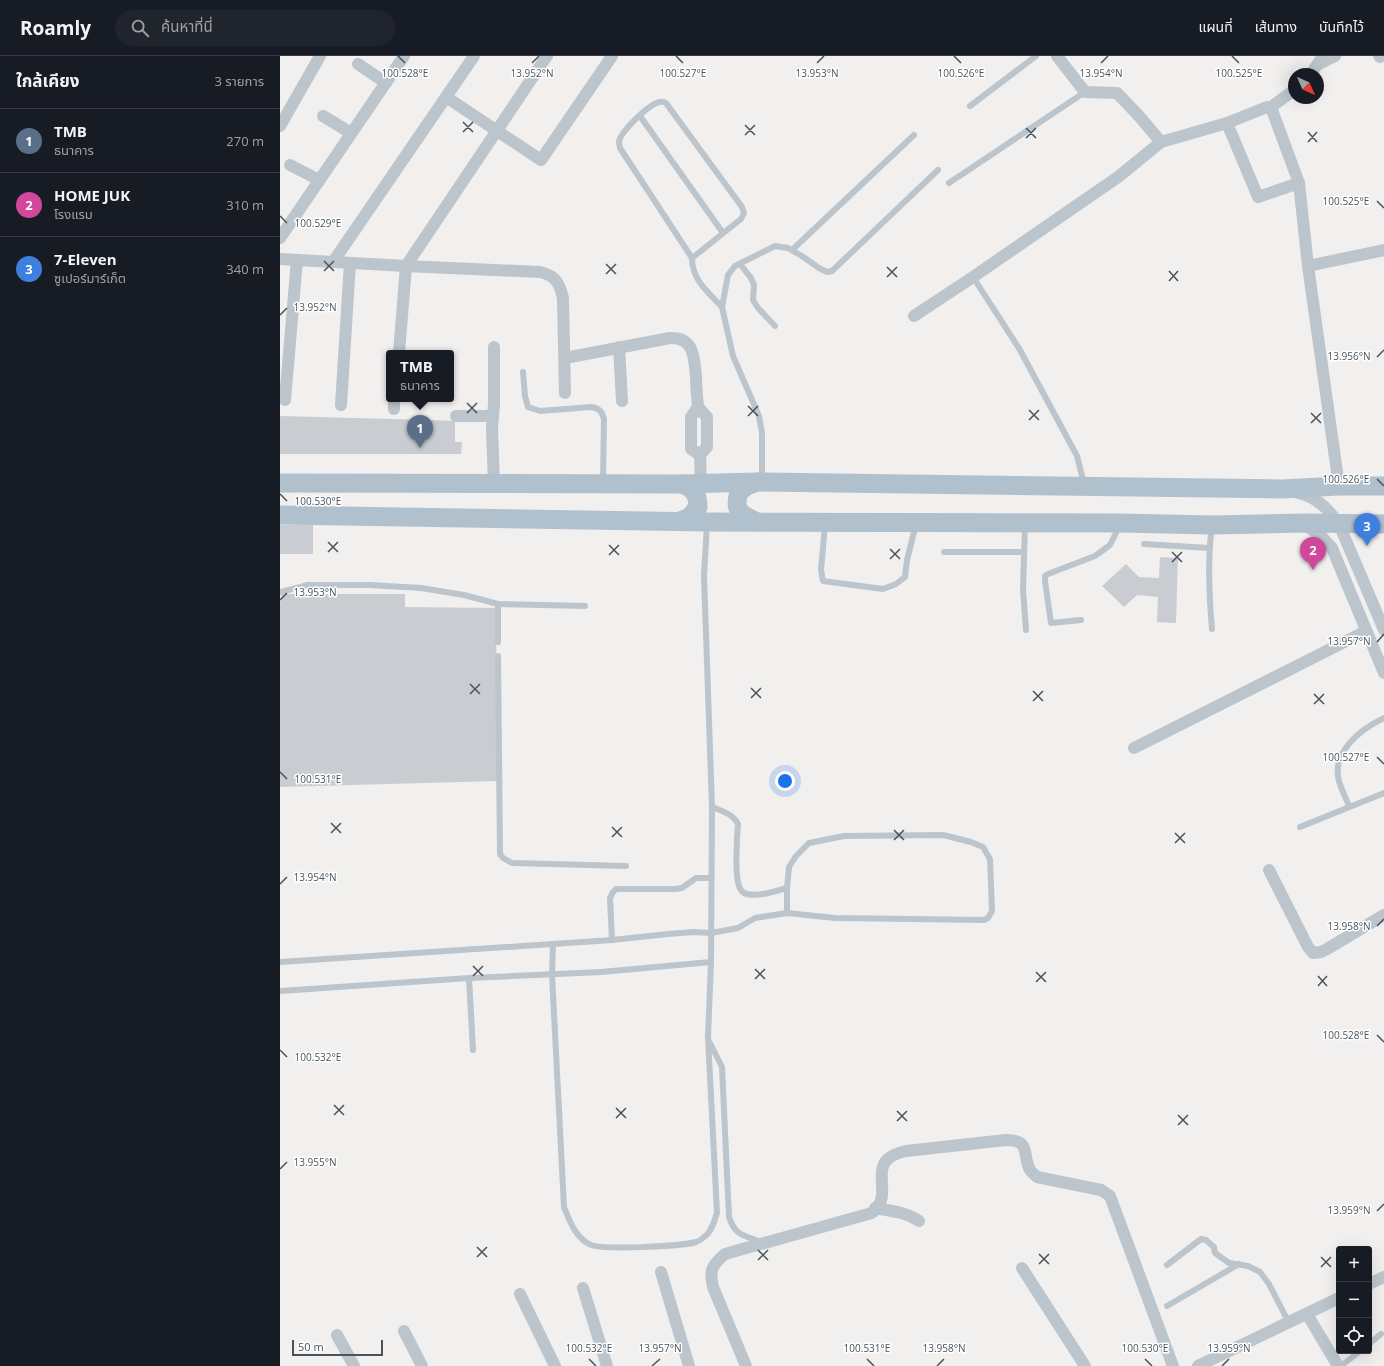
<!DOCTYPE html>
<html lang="th">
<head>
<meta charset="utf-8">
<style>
	:root { --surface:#171b24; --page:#20242c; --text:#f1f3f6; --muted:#9ea1a6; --line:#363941; --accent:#8c9099 }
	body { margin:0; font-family:"Open Sans","Noto Sans Thai",sans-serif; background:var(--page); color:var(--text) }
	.controls { position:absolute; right:12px; bottom:12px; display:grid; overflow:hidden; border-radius:4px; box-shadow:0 4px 16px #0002 }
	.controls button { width:36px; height:36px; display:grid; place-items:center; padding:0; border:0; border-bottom:1px solid var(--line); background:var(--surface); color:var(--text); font:20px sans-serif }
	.compass { position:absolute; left:1008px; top:12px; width:36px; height:36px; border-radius:50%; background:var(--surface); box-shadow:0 4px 16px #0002; rotate:135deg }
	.scale { position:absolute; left:12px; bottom:10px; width:91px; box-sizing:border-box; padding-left:4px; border:2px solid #48545c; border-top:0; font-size:11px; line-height:14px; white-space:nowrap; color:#48545c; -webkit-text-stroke:3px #fff; paint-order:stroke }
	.you { position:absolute; left:505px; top:725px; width:14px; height:14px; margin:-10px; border:3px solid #fff; border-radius:50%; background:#1a73e8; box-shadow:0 0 0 6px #1a73e833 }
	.badge { display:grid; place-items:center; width:26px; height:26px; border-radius:50%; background:var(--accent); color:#fff; font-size:13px; font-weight:700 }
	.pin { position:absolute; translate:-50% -33px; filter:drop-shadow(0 1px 2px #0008) }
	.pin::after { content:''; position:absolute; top:21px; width:14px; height:12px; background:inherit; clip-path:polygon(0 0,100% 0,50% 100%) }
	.popup { position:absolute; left:106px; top:294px; width:68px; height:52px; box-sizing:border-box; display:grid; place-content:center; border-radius:4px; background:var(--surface); filter:drop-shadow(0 1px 3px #0005); font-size:13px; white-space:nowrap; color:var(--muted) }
	.popup b { font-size:15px; color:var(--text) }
	.popup::after { content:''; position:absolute; left:50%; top:100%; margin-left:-8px; border:8px solid transparent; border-top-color:var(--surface) }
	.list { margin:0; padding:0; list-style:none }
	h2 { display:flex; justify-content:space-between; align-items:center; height:52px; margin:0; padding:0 16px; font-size:17px }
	h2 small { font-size:13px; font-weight:400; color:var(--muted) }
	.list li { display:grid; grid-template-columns:26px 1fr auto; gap:12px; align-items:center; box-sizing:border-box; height:64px; padding:0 16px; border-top:1px solid var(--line) }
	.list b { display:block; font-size:15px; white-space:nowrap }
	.list p { margin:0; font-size:13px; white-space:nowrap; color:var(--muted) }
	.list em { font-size:13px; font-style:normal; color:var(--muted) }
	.icon { flex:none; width:22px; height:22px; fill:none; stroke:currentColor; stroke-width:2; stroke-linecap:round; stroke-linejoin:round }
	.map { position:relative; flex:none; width:1104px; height:1310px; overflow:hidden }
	header { display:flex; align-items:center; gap:24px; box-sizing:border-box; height:56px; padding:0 20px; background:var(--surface); border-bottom:1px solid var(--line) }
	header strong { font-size:19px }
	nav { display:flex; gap:22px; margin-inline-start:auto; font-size:14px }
	.search { width:280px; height:36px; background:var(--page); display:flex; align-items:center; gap:10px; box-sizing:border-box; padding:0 14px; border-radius:22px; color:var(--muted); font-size:15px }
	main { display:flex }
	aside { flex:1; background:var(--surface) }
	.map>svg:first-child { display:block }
	.building { fill:#c9cdd2 }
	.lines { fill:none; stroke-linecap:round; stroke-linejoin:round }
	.service { stroke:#bbc5cb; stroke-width:6 }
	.minor { stroke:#bbc5cb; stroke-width:12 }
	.primary { stroke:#b0c1cd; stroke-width:19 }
	.ticks { fill:none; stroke:#48545c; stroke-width:1.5 }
	.ticks-label { font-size:10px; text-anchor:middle; fill:#48545c; stroke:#fff; stroke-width:3; stroke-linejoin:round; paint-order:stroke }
</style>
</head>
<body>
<header>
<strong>Roamly</strong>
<div class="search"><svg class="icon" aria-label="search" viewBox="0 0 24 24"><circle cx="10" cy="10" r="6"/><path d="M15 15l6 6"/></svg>ค้นหาที่นี่</div>
<nav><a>แผนที่</a><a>เส้นทาง</a><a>บันทึกไว้</a></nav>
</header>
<main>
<aside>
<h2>ใกล้เคียง<small>3 รายการ</small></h2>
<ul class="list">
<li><span class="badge" style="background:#5c6f8a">1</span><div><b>TMB</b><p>ธนาคาร</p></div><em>270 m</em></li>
<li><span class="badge" style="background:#d1479c">2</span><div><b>HOME JUK</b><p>โรงแรม</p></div><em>310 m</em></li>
<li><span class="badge" style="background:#3f7fe0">3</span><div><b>7-Eleven</b><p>ซูเปอร์มาร์เก็ต</p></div><em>340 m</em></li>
</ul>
</aside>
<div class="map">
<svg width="1104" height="1310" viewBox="0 0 1104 1310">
	<rect width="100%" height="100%" fill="#f2efef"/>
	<g class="building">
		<path d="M 0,360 L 150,364 L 175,365 L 175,386 L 182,386 L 181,398 L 0,398 Z"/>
		<rect x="0" y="469" width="33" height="29"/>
		<path d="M 880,501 L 898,502 L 896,567 L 877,566 L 878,541 L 857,539 L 844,551 L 822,530 L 846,508 L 859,521 L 879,522 Z"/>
		<path d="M 1,538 L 125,538 L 125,551 L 216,552 L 217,725 L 0,731 L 0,549 Z"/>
	</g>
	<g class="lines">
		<g class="service">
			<path d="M 690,50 L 756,0"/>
			<path d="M 360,60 L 443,177"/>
			<path d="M 669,127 L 805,36"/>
			<path d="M 512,194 L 634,79"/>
			<path d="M 412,202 L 461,163 L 464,157 L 462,151 L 386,47 C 384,46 383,45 380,46 C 370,47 340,76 339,86 C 339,88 340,90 340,92 L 412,202 C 412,224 428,236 442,251"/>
			<path d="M 460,208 L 471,222 L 474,229 L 473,244 L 478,252 L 495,270"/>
			<path d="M 693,221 L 740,294 L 797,400 L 804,428"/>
			<path d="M 243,316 L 245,340 L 248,351 L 260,355 L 311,351 C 319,352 322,355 324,363 L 323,426"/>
			<path d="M 482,423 L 482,377 L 479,360 L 453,300 L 442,251 L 448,219 L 455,210 L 495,190 L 508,192 L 522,200 L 539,212 L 547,216 L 552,215 L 658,114"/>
			<path d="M 545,469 L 541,514 L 543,525 L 603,533 L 616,528 L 625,521 L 627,504 L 636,468"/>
			<path d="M 745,469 L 743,533 L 746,574"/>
			<path d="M 932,470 C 927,504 929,539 932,573"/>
			<path d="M 864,488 L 929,492"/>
			<path d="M 664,496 L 744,496"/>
			<path d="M 0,536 L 28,529 L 90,529 L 141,532 L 184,539 L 218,548 L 305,550"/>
			<path d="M 218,548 L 218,586"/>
			<path d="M 801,564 L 771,567 L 765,525 L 765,520 L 768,518 L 815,500 L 830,489 L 839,471"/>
			<path d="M 218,600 L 220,798 L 223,802 L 232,807 L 346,810"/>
			<path d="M 1069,750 C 1066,742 1061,733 1059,725 C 1051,696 1081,673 1104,662"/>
			<path d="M 1020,771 L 1104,737"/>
			<path d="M 507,832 L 507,857"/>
			<path d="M 332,884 L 330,842 L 333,836 L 336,833 L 395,833 L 402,832 L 416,822 L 431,822"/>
			<path d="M 273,888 L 272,919 L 284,1151 C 290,1166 295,1180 309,1188 C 321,1195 402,1190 416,1186 C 419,1185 422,1183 424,1181 C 432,1176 434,1165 437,1157 L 428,981 L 431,906 L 432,751 L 424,520 L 427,468"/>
			<path d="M 0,906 L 332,884 L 388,878 L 413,876 L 431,877 L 458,872 L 475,862 L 507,857 L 555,862 L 704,864 L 708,862 L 712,855 L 710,803 L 703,791 L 691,786 L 663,779 L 564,780 L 529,787 L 516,800 L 509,811 L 507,832 C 495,835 480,841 467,838 C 463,837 460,834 459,830 C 454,816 457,783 458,768 C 453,758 442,755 432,751"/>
			<path d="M 189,922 L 193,994"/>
			<path d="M 0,935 L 189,922 L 321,916 L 431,906"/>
			<path d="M 429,985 L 442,1011 L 449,1161 C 455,1180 464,1179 481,1186"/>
			<path d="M 887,1209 L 921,1183 L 926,1184 L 934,1191 L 935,1197 L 949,1207 L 968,1210 L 980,1216 L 989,1228 L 1009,1267"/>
			<path d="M 887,1250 L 959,1208"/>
			<path d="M 1089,1288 L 1101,1278"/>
			<path d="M 1061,1310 L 1080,1295"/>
		</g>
		<g class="minor">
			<path d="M 777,0 L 805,36 L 837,37 L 859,60 L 881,86"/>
			<path d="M 1099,0 L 1100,1"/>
			<path d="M 78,8 L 106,27"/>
			<path d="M 1037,9 L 1055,0"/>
			<path d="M 1031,18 L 1043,0"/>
			<path d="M 166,41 L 261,104 L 332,0"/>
			<path d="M 990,52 L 1014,34"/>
			<path d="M 43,60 L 71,77"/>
			<path d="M 947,67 L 978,141 L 1019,127"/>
			<path d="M 0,70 L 40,0"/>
			<path d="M 10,109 L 39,124"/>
			<path d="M 0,182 L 124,0"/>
			<path d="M 0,203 L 126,210 L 260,216 C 276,220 279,226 283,242 L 285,337"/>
			<path d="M 53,206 L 194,0"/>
			<path d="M 1028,210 L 1104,194"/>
			<path d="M 634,260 L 693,221 L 838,121 L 881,86 L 947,67 L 987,51 L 992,54 L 1019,127 L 1028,210 L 1059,430"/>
			<path d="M 214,291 L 214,348 L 212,373 L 214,427"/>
			<path d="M 339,291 L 342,345"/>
			<path d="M 119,297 L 126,210 L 267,0"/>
			<path d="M 285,302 L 390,282 C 414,281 414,301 416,320 C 416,330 417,341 418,351"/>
			<path d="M 5,344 L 17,204"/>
			<path d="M 61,349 L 70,207"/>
			<path d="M 114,353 L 114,343"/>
			<path d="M 176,360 L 212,360"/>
			<path d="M 420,399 L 411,393 L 411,361 L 418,351 L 427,361 L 427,391 L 420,399 L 421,428"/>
			<path d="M 1015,436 C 1035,440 1047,451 1059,468 L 1104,574"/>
			<path d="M 1024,468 L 1042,481 L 1052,492 L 1104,617"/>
			<path d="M 854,692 L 1086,575"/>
			<path d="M 989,814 L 1028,891 L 1033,897 L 1041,896 L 1047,893 L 1104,859"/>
			<path d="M 595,1152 C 611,1155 626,1156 639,1165"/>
			<path d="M 742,1212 L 805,1310"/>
			<path d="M 381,1216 L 409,1310"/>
			<path d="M 1089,1228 L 1104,1221"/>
			<path d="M 303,1232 L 327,1310"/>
			<path d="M 240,1238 L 275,1310"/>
			<path d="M 1027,1258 L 1058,1310"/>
			<path d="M 124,1275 L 142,1310"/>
			<path d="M 57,1279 L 74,1310"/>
			<path d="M 466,1310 L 433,1231 C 429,1214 432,1209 445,1198 L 581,1160 C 585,1159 590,1158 593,1156 C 617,1136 581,1105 626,1095 L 726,1084 C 751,1084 742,1098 750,1114 C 752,1117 755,1119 757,1121 L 821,1134 L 830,1140 L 893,1310"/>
			<path d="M 918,1310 L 1059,1242"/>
		</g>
		<g class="primary">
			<path d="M 477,426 L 467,430 L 459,436 C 453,456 461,458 477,466"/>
			<path d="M 0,427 L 401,428 L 478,426 L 1002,433 L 1059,430 L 1104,430"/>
			<path d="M 0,459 L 427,466 L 840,467 L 932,469 L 1024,467 L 1104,468"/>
			<path d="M 400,465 L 410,461 L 418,451 C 418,439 413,431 401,428"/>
		</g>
	</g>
	<path class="ticks" d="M 118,0 L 125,7M 396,0 L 403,7M 674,0 L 681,7M 952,0 L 959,7M 252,7 L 259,0M 537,7 L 544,0M 821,7 L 828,0M 183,66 L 193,76M 465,69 L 475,79M 746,72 L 756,82M 183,76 L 193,66M 1028,76 L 1037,86M 465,79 L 475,69M 746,82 L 756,72M 1028,86 L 1037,76M 1097,145 L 1104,152M 0,160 L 7,167M 44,205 L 54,215M 326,208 L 336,218M 607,211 L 617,221M 44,215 L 54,205M 889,215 L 898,225M 326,218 L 336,208M 607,221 L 617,211M 889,225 L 898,215M 0,259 L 7,252M 1097,301 L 1104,294M 187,347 L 197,357M 468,350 L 478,360M 749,354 L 759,364M 187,357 L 197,347M 1031,357 L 1041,367M 468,360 L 478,350M 749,364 L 759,354M 1031,367 L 1041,357M 1097,423 L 1104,430M 0,438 L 7,445M 48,486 L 58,496M 329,489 L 339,499M 610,493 L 620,503M 48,496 L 58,486M 892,496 L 902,506M 329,499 L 339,489M 610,503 L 620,493M 892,506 L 902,496M 0,544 L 7,537M 1097,586 L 1104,578M 190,628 L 200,638M 471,632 L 481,642M 753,635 L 763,645M 190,638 L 200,628M 1034,638 L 1044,648M 471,642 L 481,632M 753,645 L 763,635M 1034,648 L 1044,638M 1097,701 L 1104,708M 0,716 L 7,723M 51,767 L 61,777M 332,771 L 342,781M 614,774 L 624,784M 51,777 L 61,767M 895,777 L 905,787M 332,781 L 342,771M 614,784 L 624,774M 895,787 L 905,777M 0,828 L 7,821M 1097,870 L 1104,863M 193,910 L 203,920M 475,913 L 485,923M 756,916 L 766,926M 193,920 L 203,910M 1038,920 L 1047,930M 475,923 L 485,913M 756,926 L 766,916M 1038,930 L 1047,920M 1097,979 L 1104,986M 0,994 L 7,1001M 54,1049 L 64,1059M 336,1052 L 346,1062M 617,1055 L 627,1065M 54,1059 L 64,1049M 898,1059 L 908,1069M 336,1062 L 346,1052M 617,1065 L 627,1055M 898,1069 L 908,1059M 0,1113 L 7,1106M 1097,1155 L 1104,1148M 197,1191 L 207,1201M 478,1194 L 488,1204M 759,1198 L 769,1208M 197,1201 L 207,1191M 1041,1201 L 1051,1211M 478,1204 L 488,1194M 759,1208 L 769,1198M 1041,1211 L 1051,1201M 309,1303 L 316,1310M 587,1303 L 594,1310M 865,1303 L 872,1310M 372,1310 L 380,1303M 657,1310 L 664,1303M 942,1310 L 949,1303"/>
	<g class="ticks-label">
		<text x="125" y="21">100.528°E</text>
		<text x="252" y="21">13.952°N</text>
		<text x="403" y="21">100.527°E</text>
		<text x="537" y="21">13.953°N</text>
		<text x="681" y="21">100.526°E</text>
		<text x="821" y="21">13.954°N</text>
		<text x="959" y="21">100.525°E</text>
		<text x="1066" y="149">100.525°E</text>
		<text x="38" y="171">100.529°E</text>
		<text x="35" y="255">13.952°N</text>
		<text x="1069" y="304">13.956°N</text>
		<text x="1066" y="427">100.526°E</text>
		<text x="38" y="449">100.530°E</text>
		<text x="35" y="540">13.953°N</text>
		<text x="1069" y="589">13.957°N</text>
		<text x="1066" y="705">100.527°E</text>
		<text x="38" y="727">100.531°E</text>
		<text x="35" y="825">13.954°N</text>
		<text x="1069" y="874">13.958°N</text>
		<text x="1066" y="983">100.528°E</text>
		<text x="38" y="1005">100.532°E</text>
		<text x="35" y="1110">13.955°N</text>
		<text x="1069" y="1158">13.959°N</text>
		<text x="309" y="1296">100.532°E</text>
		<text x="380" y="1296">13.957°N</text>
		<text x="587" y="1296">100.531°E</text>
		<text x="664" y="1296">13.958°N</text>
		<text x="865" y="1296">100.530°E</text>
		<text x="949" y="1296">13.959°N</text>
	</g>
</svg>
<div class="controls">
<button>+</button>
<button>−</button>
<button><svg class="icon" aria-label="locate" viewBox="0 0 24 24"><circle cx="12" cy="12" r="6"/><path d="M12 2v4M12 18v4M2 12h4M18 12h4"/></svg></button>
</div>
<svg class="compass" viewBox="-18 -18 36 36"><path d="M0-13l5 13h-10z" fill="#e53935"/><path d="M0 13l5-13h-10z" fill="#9ea1a6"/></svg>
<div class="scale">50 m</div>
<div class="you"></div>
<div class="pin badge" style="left:140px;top:392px;background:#5c6f8a">1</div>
<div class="popup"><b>TMB</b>ธนาคาร</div>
<div class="pin badge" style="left:1033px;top:514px;background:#d1479c">2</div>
<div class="pin badge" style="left:1087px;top:490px;background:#3f7fe0">3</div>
</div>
</main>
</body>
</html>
